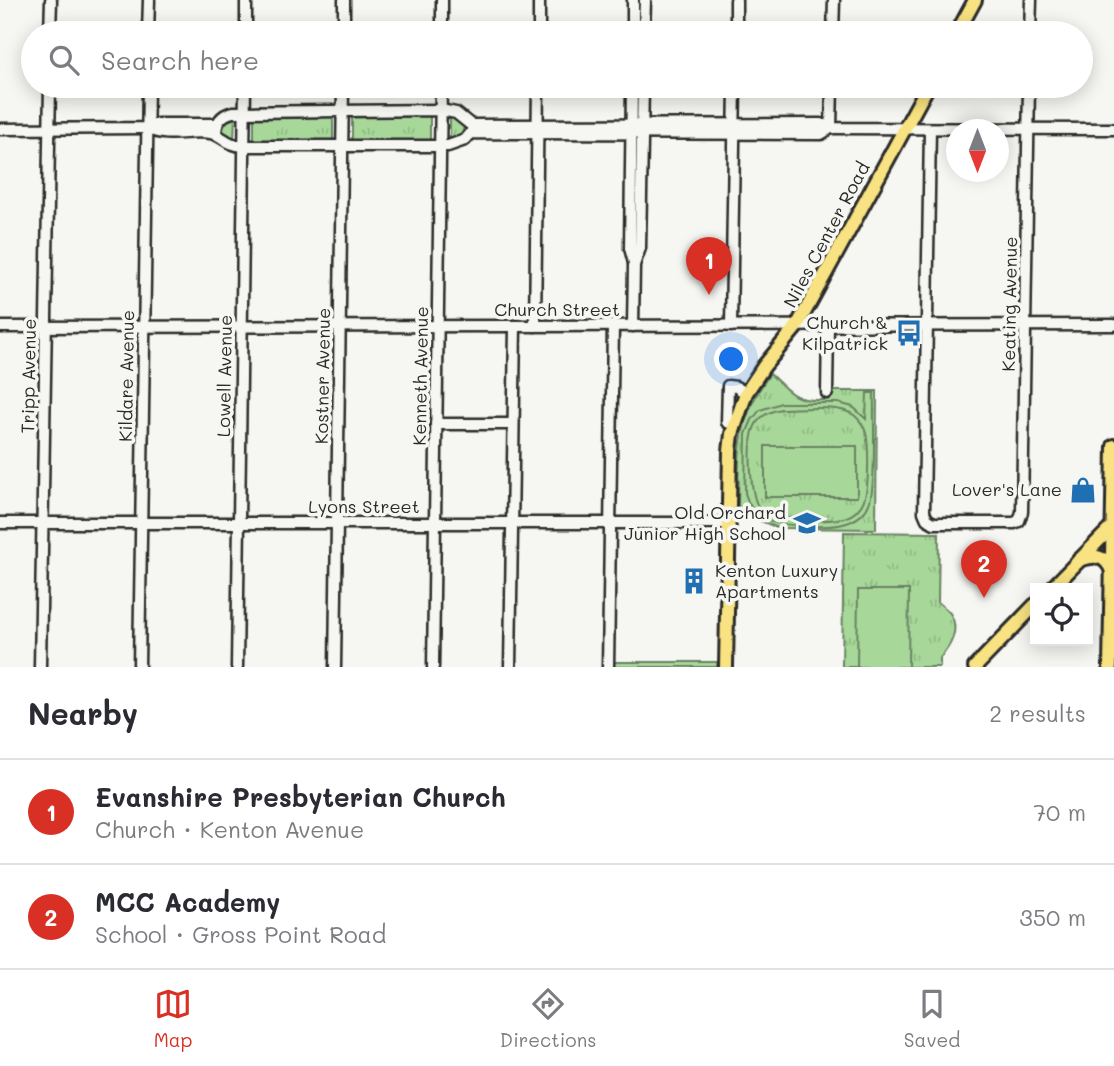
<!DOCTYPE html>
<html lang="en">
<head>
<meta charset="utf-8">
<style>
	:root { --surface:#fff; --page:#f7f7f7; --text:#2b2b33; --muted:#7c7c81; --line:#e1e1e2; --accent:#d93025 }
	body { margin:0; font-family:Mali,sans-serif; background:var(--page); color:var(--text) }
	.controls { position:absolute; right:21px; bottom:21px; display:grid; overflow:hidden; border-radius:0px; box-shadow:0 4px 18px #0003 }
	.controls button { width:63px; height:63px; display:grid; place-items:center; padding:0; border:0; border-bottom:2px solid var(--line); background:var(--surface); color:var(--text); font:35px sans-serif }
	.compass { position:absolute; left:946px; top:119px; width:63px; height:63px; border-radius:50%; background:var(--surface); box-shadow:0 4px 18px #0003; rotate:180deg }
	.you { position:absolute; left:732px; top:360px; width:24px; height:24px; margin:-18px; border:5px solid #fff; border-radius:50%; background:#1a73e8; box-shadow:0 0 0 10px #1a73e833 }
	.badge { display:grid; place-items:center; width:46px; height:46px; border-radius:50%; background:var(--accent); color:#fff; font-size:23px; font-weight:700 }
	.pin { position:absolute; translate:-50% -58px; filter:drop-shadow(0 2px 4px #0008) }
	.pin::after { content:''; position:absolute; top:37px; width:24px; height:21px; background:inherit; clip-path:polygon(0 0,100% 0,50% 100%) }
	.list { margin:0; padding:0; list-style:none }
	h2 { display:flex; justify-content:space-between; align-items:center; height:91px; margin:0; padding:0 28px; font-size:30px }
	h2 small { font-size:23px; font-weight:400; color:var(--muted) }
	.list li { display:grid; grid-template-columns:46px 1fr auto; gap:21px; align-items:center; box-sizing:border-box; height:105px; padding:0 28px; border-top:2px solid var(--line) }
	.list b { display:block; font-size:26px; white-space:nowrap }
	.list p { margin:0; font-size:23px; white-space:nowrap; color:var(--muted) }
	.list em { font-size:23px; font-style:normal; color:var(--muted) }
	.icon { flex:none; width:38px; height:38px; fill:none; stroke:currentColor; stroke-width:2; stroke-linecap:round; stroke-linejoin:round }
	.map { position:relative; flex:none; width:1114px; height:667px; overflow:hidden }
	.search { position:absolute; background:var(--surface); box-shadow:0 4px 18px #0003; left:21px; right:21px; top:21px; height:77px; display:flex; align-items:center; gap:18px; box-sizing:border-box; padding:0 24px; border-radius:38px; color:var(--muted); font-size:26px }
	.sheet { height:301px; background:var(--surface) }
	nav { display:flex; justify-content:space-around; align-items:center; box-sizing:border-box; height:98px; border-top:2px solid var(--line); background:var(--surface); font-size:19px; color:var(--muted) }
	nav a { display:grid; justify-items:center; gap:4px }
	nav .on { color:var(--accent) }
	.map>svg:first-child { display:block }
	.park { fill:url(#park-tufts); stroke:#698262; stroke-width:2 }
	.pitch { fill:#a7d899; stroke:#698262; stroke-width:2; fill-rule:evenodd }
	.lines { fill:none; stroke-linecap:round; stroke-linejoin:round }
	.minor-casing { stroke:#2b2b2b; stroke-width:15 }
	.major-casing { stroke:#2b2b2b; stroke-width:18 }
	.minor { stroke:#f6f6f2; stroke-width:10 }
	.major { stroke:#f8e281; stroke-width:12 }
	.labels { text-anchor:middle; stroke-width:7; stroke-linejoin:round; paint-order:stroke }
	.street-label { font-size:18px; fill:#2b2b2b; stroke:#f6f6f2 }
	.poi-label { font-size:18px; fill:#2b2b2b; stroke:#f6f6f2; text-anchor:end }
</style>
</head>
<body>
<div class="map">
<svg width="1114" height="667" viewBox="0 0 1114 667">
	<defs>
		<pattern id="park-tufts" width="24" height="20" patternUnits="userSpaceOnUse" patternTransform="scale(1.75)"><rect width="24" height="20" fill="#a7d899"/><path d="M3 7l-1-3M5 7V3M7 7l1-3M15 17l-1-3M17 17v-4M19 17l1-3" fill="none" stroke="#90ba84"/></pattern>
	</defs>
	<rect width="100%" height="100%" fill="#f6f6f2"/>
	<filter id="ink" filterUnits="userSpaceOnUse"><feTurbulence type="fractalNoise" baseFrequency=".0143" numOctaves="2"/><feDisplacementMap in="SourceGraphic" scale="14" xChannelSelector="R" yChannelSelector="G"/><feConvolveMatrix kernelMatrix="1 2 1 2 8 2 1 2 1" color-interpolation-filters="sRGB"/></filter>
	<g filter="url(#ink)">
		<g class="park">
			<path d="M 235,116 L 234,140 L 223,134 L 222,123 L 225,119 Z"/>
			<rect x="254" y="116" width="79" height="24"/>
			<rect x="352" y="116" width="78" height="25"/>
			<path d="M 450,116 L 459,119 L 464,127 L 461,136 L 450,141 Z"/>
			<path d="M 770,374 C 789,391 793,401 820,400 C 828,400 830,398 832,391 L 877,391 L 876,529 L 778,528 L 756,519 L 738,517 C 739,461 734,422 770,374 Z"/>
			<path d="M 844,532 L 939,533 L 938,602 C 942,606 949,610 951,615 C 960,630 950,647 940,658 L 940,667 L 842,667 Z"/>
			<rect x="611" y="662" width="106" height="5"/>
		</g>
		<g class="pitch">
			<path d="M 867,393 L 874,393 C 873,415 877,490 868,506 C 864,515 853,522 843,524 C 829,528 775,526 763,519 C 753,513 748,504 745,493 L 746,434 L 752,420 L 760,410 L 781,403 L 838,403 L 853,407 L 866,419 ZM 781,409 C 800,409 839,404 854,415 C 860,420 864,426 866,433 C 869,446 869,484 865,497 C 862,507 854,516 843,518 C 826,522 772,521 760,509 C 749,497 748,440 755,426 C 760,415 771,411 781,409 Z"/>
			<rect x="765" y="446" width="92" height="51"/>
			<path d="M 858,590 L 909,590 L 908,667 L 857,667 Z"/>
		</g>
		<g class="lines">
			<g class="minor-casing">
				<g id="minor">
					<path d="M 50,33 L 51,0"/>
					<path d="M 148,33 L 149,0"/>
					<path d="M 246,33 L 246,0"/>
					<path d="M 344,33 L 344,0"/>
					<path d="M 442,33 L 442,0"/>
					<path d="M 539,33 L 539,0"/>
					<path d="M 633,33 L 633,0"/>
					<path d="M 644,33 L 645,0"/>
					<path d="M 736,33 L 736,0"/>
					<path d="M 833,33 L 834,0"/>
					<path d="M 1030,33 L 1031,0"/>
					<path d="M 632,86 L 630,248 L 634,263"/>
					<path d="M 147,128 C 170,140 192,128 214,134 C 225,137 226,145 244,146 L 448,146 L 465,140 L 471,133 L 821,134 L 831,128"/>
					<path d="M 831,128 L 832,86"/>
					<path d="M 0,129 L 147,128 L 157,124 L 216,124"/>
					<path d="M 930,129 L 924,512 L 927,519 L 934,523 L 1014,523 L 1019,521 L 1022,512 L 1029,86"/>
					<path d="M 216,134 C 216,122 221,115 233,112 L 441,110 L 456,113 L 471,125 L 821,124 L 831,128 L 1114,129"/>
					<path d="M 535,326 L 538,86"/>
					<path d="M 633,326 L 634,265 L 640,248 L 643,86"/>
					<path d="M 731,326 L 735,86"/>
					<path d="M 0,327 L 1114,325"/>
					<path d="M 827,393 L 828,326"/>
					<path d="M 436,424 L 513,424"/>
					<path d="M 734,425 L 727,422 L 728,386 L 736,387 L 746,393"/>
					<path d="M 0,523 L 728,523"/>
					<path d="M 40,667 L 50,86"/>
					<path d="M 139,667 L 148,86"/>
					<path d="M 237,667 L 245,86"/>
					<path d="M 335,667 L 343,86"/>
					<path d="M 433,667 L 441,86"/>
					<path d="M 510,667 L 515,326"/>
					<path d="M 608,667 L 613,326"/>
				</g>
			</g>
			<g class="major-casing">
				<g id="major">
					<path d="M 957,33 L 975,0"/>
					<path d="M 1079,560 C 1094,555 1105,554 1112,571"/>
					<path d="M 1052,588 L 1113,526"/>
					<path d="M 726,667 L 730,451 L 732,434 L 746,393 L 764,366 L 797,326 L 928,86"/>
					<path d="M 975,667 L 1035,605"/>
					<path d="M 1110,667 L 1114,446"/>
				</g>
			</g>
			<use href="#minor" class="minor"/>
			<use href="#major" class="major"/>
		</g>
	</g>
	<defs>
		<g id="bus-bare" transform="scale(2.1)"><path d="M-5-6H5V4H4V6H2V4H-2V6H-4V4H-5ZM-3.5-4V0h7V-4ZM-3.5 1.2v1.5H-2V1.2ZM2 1.2v1.5H3.5V1.2Z" fill="#1f6fb2" stroke="#f6f6f2" stroke-width="2.5" paint-order="stroke"/></g>
		<g id="shop-bare" transform="scale(2.1)"><path d="M-5-2.5h2.3a2.7 3.5 0 0 1 5.4 0H5L5.5 6h-11ZM-1.5-2.5h3a1.5 2.3 0 0 0-3 0Z" fill="#1f6fb2" stroke="#f6f6f2" stroke-width="2.5" paint-order="stroke"/></g>
		<g id="school-bare" transform="scale(2.1)"><path d="M0-5L7-2L0 1L-7-2ZM-4 1L0 2.5L4 1V4Q0 6-4 4Z" fill="#1f6fb2" stroke="#f6f6f2" stroke-width="2.5" paint-order="stroke"/></g>
		<g id="building-bare" transform="scale(2.1)"><path d="M-4-6H4V6H1V3H-1V6H-4ZM-2.5-4.3h1.7v1.8h-1.7ZM.8-4.3h1.7v1.8H.8ZM-2.5-1h1.7V.8h-1.7ZM.8-1h1.7V.8H.8Z" fill="#1f6fb2" stroke="#f6f6f2" stroke-width="2.5" paint-order="stroke"/></g>
	</defs>
	<g fill-rule="evenodd">
		<use href="#bus-bare" x="909" y="333"/>
		<use href="#shop-bare" x="1083" y="490"/>
		<use href="#school-bare" x="807" y="523"/>
		<use href="#building-bare" x="694" y="581"/>
	</g>
	<g class="labels">
		<g class="street-label">
			<text transform="translate(827 235) rotate(-62)" y="6">Niles Center Road</text>
			<text transform="translate(1010 304) rotate(-89)" y="6">Keating Avenue</text>
			<text x="557" y="316">Church Street</text>
			<text transform="translate(29 376) rotate(-89)" y="6">Tripp Avenue</text>
			<text transform="translate(127 376) rotate(-89)" y="6">Kildare Avenue</text>
			<text transform="translate(225 376) rotate(-89)" y="6">Lowell Avenue</text>
			<text transform="translate(323 376) rotate(-89)" y="6">Kostner Avenue</text>
			<text transform="translate(421 376) rotate(-89)" y="6">Kenneth Avenue</text>
			<text x="364" y="513">Lyons Street</text>
		</g>
		<g class="poi-label">
			<text x="888" y="329">Church &amp;<tspan x="888" dy="21">Kilpatrick</tspan></text>
			<text x="1062" y="496">Lover's Lane</text>
			<text x="786" y="519">Old Orchard<tspan x="786" dy="21">Junior High School</tspan></text>
			<text x="715" y="577" text-anchor="start">Kenton Luxury<tspan x="715" dy="21">Apartments</tspan></text>
		</g>
	</g>
</svg>
<div class="controls">
<button><svg class="icon" aria-label="locate" viewBox="0 0 24 24"><circle cx="12" cy="12" r="6"/><path d="M12 2v4M12 18v4M2 12h4M18 12h4"/></svg></button>
</div>
<svg class="compass" viewBox="-18 -18 36 36"><path d="M0-13l5 13h-10z" fill="#e53935"/><path d="M0 13l5-13h-10z" fill="#7c7c81"/></svg>
<div class="you"></div>
<div class="pin badge" style="left:709px;top:295px">1</div>
<div class="pin badge" style="left:984px;top:598px">2</div>
<div class="search"><svg class="icon" aria-label="search" viewBox="0 0 24 24"><circle cx="10" cy="10" r="6"/><path d="M15 15l6 6"/></svg>Search here</div>
</div>
<section class="sheet">
<h2>Nearby<small>2 results</small></h2>
<ul class="list">
<li><span class="badge">1</span><div><b>Evanshire Presbyterian Church</b><p>Church · Kenton Avenue</p></div><em>70 m</em></li>
<li><span class="badge">2</span><div><b>MCC Academy</b><p>School · Gross Point Road</p></div><em>350 m</em></li>
</ul>
</section>
<nav>
<a class="on"><svg class="icon" aria-label="map" viewBox="0 0 24 24"><path d="M3 6l6-2 6 2 6-2v14l-6 2-6-2-6 2zM9 4v14M15 6v14"/></svg>Map</a>
<a><svg class="icon" aria-label="directions" viewBox="0 0 24 24"><path d="M12 3l9 9-9 9-9-9zM9 14v-3h6M13 9l2 2-2 2"/></svg>Directions</a>
<a><svg class="icon" aria-label="saved" viewBox="0 0 24 24"><path d="M7 4h10v16l-5-4-5 4z"/></svg>Saved</a>
</nav>
</body>
</html>
